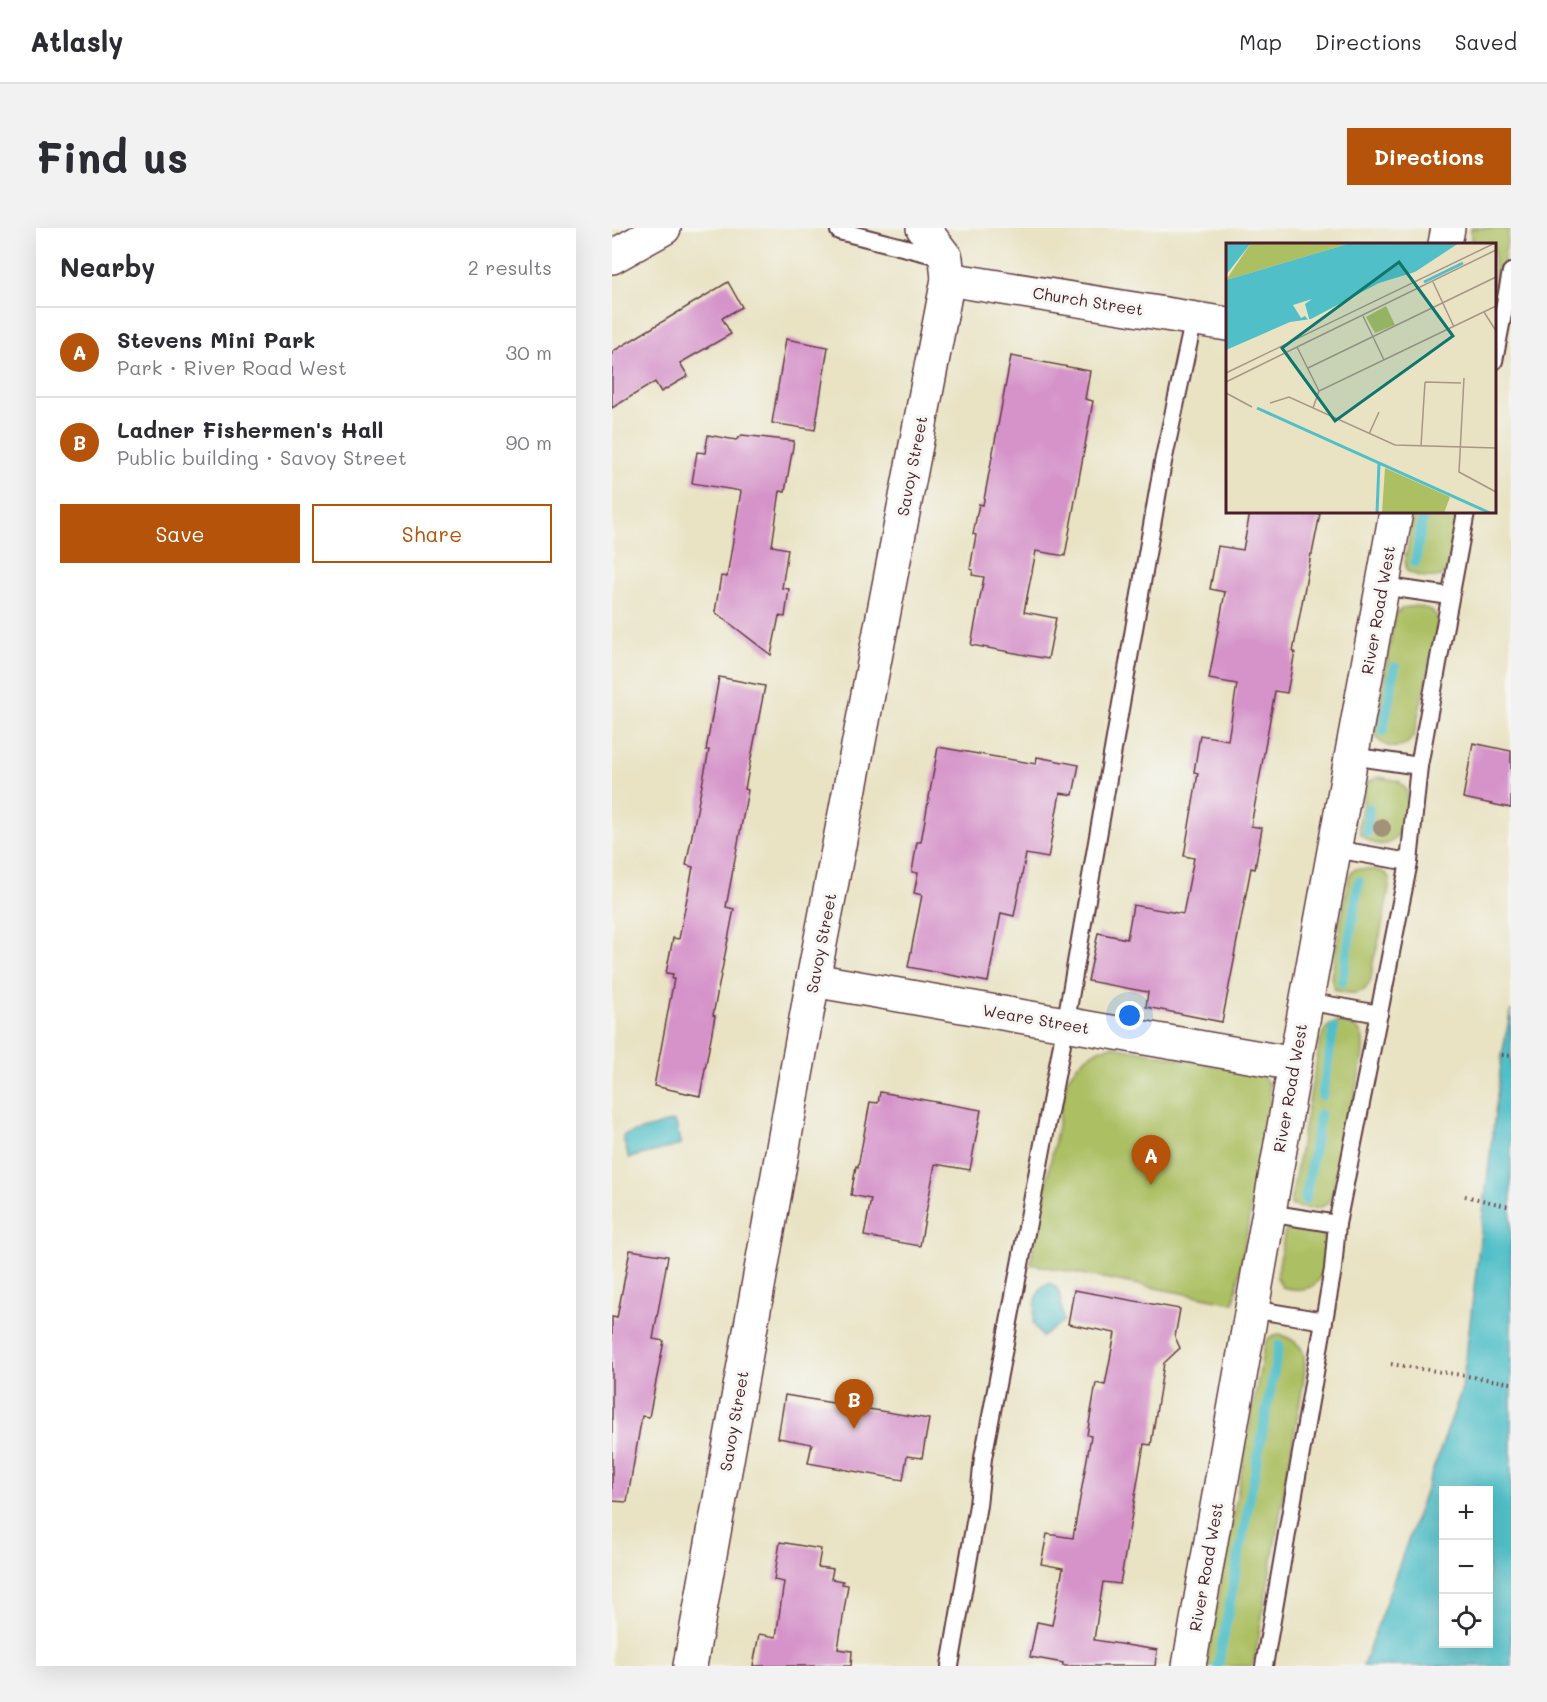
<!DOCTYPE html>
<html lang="en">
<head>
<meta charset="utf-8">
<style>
	:root { --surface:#fff; --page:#f2f2f3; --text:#2b2b33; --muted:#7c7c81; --line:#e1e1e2; --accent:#b45309 }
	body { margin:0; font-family:Mali,sans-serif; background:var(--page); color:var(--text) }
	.controls { position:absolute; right:18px; bottom:18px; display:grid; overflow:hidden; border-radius:0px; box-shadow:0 6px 24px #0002 }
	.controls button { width:54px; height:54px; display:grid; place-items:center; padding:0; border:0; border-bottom:2px solid var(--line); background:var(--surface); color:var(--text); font:30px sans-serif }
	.you { position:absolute; left:518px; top:788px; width:21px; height:21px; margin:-15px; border:4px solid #fff; border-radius:50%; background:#1a73e8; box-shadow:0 0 0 9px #1a73e833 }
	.badge { display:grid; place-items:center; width:39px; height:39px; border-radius:50%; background:var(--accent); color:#fff; font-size:20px; font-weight:700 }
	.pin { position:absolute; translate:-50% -50px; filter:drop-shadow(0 2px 3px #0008) }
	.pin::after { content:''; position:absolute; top:32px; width:21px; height:18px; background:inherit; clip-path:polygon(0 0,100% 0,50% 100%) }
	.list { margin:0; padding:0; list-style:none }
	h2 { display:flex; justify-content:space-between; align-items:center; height:78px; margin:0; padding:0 24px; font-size:26px }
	h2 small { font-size:20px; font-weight:400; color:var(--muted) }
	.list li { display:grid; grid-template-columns:39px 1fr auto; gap:18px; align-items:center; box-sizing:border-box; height:90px; padding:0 24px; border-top:2px solid var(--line) }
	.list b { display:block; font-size:22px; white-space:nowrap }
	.list p { margin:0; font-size:20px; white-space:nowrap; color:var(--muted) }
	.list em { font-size:20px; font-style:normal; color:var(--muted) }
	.actions { display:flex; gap:12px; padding:18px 24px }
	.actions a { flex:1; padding:14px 0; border:2px solid var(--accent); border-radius:0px; text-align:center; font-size:21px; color:var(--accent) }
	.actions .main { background:var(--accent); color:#fff }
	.icon { flex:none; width:33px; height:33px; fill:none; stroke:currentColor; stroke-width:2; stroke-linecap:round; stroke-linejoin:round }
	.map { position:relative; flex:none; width:899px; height:1438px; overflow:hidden; border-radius:0px }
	header { display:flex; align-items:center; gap:36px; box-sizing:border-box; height:84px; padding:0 30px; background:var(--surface); border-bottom:2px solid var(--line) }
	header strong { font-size:28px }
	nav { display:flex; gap:33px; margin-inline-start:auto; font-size:21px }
	.intro { display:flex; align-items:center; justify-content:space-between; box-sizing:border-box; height:144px; padding:0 36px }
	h1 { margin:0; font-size:42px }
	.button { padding:15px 27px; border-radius:0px; background:var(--accent); color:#fff; font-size:21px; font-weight:700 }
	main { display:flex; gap:36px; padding:0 36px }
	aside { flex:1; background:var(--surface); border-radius:0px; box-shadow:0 6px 24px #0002 }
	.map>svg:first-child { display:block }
	.green { fill:#acbf62; stroke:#7b6f46; stroke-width:1.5 }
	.water { fill:#51bfc8; stroke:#4e6f7a; stroke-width:1.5; fill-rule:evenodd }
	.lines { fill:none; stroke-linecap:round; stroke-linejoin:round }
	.stream { stroke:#51bfc8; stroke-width:10 }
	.building { fill:#d593c9 }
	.service-casing { stroke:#623c42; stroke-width:20 }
	.minor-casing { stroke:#623c42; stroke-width:36 }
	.tertiary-casing { stroke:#623c42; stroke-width:36 }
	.secondary-casing { stroke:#623c42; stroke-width:36 }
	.path { stroke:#623c42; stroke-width:4; stroke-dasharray:1.5 4.5; stroke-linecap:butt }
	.service { stroke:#fff; stroke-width:16 }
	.minor { stroke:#fff; stroke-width:33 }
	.tertiary { stroke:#fff; stroke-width:33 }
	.secondary { stroke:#fff; stroke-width:33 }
	.tree { fill:#a29279 }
	.labels { text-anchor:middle; stroke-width:6; stroke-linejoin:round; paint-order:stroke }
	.street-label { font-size:16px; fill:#4a1f2b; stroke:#f6f6f2 }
	.inset-river { fill:none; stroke:#51bfc8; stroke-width:3 }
	.inset-road { fill:none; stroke:#a99587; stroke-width:1.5 }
	.view { fill:#0f766e; fill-opacity:0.15; stroke:#0f766e; stroke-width:3 }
	.inset-edge { fill:none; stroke:#4a1f2b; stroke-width:3 }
</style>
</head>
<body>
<header>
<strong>Atlasly</strong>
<nav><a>Map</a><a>Directions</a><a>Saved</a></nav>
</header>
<div class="intro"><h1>Find us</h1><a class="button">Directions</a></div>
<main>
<aside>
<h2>Nearby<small>2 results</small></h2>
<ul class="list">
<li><span class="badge">A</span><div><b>Stevens Mini Park</b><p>Park · River Road West</p></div><em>30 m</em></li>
<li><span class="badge">B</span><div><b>Ladner Fishermen's Hall</b><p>Public building · Savoy Street</p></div><em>90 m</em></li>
</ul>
<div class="actions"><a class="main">Save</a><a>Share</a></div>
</aside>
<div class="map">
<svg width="899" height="1438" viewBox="0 0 899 1438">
	<rect width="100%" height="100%" fill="#f6f6f2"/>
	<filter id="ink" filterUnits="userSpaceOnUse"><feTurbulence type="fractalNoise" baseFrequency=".0167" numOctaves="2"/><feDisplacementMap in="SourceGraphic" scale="12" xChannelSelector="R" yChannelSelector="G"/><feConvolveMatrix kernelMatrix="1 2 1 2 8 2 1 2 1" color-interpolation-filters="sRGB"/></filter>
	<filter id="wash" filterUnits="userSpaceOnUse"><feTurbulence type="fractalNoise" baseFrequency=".008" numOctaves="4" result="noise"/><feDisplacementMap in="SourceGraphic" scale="24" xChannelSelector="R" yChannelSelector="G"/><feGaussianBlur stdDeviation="1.35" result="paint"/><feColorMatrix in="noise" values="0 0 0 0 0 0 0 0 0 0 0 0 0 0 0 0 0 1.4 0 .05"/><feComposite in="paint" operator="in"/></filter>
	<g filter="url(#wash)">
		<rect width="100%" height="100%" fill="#e9e3c4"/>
		<g class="green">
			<path d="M 859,0 L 897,0 L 883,87 L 882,16 L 859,16 Z"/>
			<path d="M 802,284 L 847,284 L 835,344 C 825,353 806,349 795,343 L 793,332 Z"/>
			<path d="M 804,378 C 823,382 827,384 825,404 L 802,507 C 799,511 796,516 791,518 C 780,522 764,516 763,503 L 783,386 L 791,380 Z"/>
			<path d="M 766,549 L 787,553 L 795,563 C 797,593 783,637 748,606 L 747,596 L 753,560 L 755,555 Z"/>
			<path d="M 744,641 C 756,642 773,639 778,652 C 774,679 770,704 762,730 C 759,740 762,753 753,761 C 745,768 731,765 722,761 L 719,749 L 737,648 L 740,643 Z"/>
			<path d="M 726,794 C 753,798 753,809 750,833 L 723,954 C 722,960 720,967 717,973 C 710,984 689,981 679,977 L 679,971 L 707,819 C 710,806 712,797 726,794 Z"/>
			<path d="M 501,818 L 649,846 L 657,856 L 658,876 L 622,1075 L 418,1036 L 455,852 C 465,834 480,821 501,818 Z"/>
			<path d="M 678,1001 C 686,1000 698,1000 706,1003 C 723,1009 713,1049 702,1057 C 694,1063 679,1062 670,1059 L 665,1050 L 672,1007 L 674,1003 Z"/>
			<path d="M 668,1106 C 694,1116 694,1126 692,1151 L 643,1428 L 640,1438 L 594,1438 L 652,1119 C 655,1110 658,1107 668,1106 Z"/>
		</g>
		<g class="water">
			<path d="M 899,782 L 899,1438 L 751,1438 L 850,1161 L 890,827 ZM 876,1262 L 876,1416 L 831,1416 L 831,1262 Z"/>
			<path d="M 61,893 L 64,896 L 69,917 L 17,930 L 11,910 L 12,907 Z"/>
			<path d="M 437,1055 C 453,1060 447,1080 452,1093 L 430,1109 L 421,1095 C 423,1082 422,1059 437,1055 Z"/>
		</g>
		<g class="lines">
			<g class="stream">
				<path d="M 803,335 L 812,284"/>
				<path d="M 771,503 L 783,439"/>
				<path d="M 755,604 L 757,580"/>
				<path d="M 730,754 L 747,653"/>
				<path d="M 710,868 L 722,800"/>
				<path d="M 693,972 L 708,886"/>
				<path d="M 606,1438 L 667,1117"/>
			</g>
		</g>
		<g id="blocks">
			<g class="building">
				<path d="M 116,54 L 130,79 L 110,90 L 119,106 L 68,135 L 76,148 L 49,164 L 43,154 L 0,180 L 0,124 Z"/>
				<path d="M 174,111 L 216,119 L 203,202 L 160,195 Z"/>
				<path d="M 399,128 L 478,143 L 473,171 L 481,173 L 453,328 L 424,323 L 412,384 L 444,390 L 436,431 L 359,417 L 372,349 L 360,347 L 361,342 L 358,341 L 364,307 L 361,306 L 367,276 L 371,277 Z"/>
				<path d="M 96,207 L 124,212 L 130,207 L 182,213 L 173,264 L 168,263 L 160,318 L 176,321 L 170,360 L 177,361 L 173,389 L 167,388 L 159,427 L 103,384 L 109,348 L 115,349 L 129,263 L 80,255 L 85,224 L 93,225 Z"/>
				<path d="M 638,284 L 692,284 L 708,286 L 700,326 L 699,326 L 681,424 L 683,424 L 675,465 L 663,463 L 639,598 L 650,600 L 643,641 L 639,640 L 622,728 L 623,728 L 610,794 L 534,779 L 536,764 L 476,753 L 486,705 L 515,711 L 521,677 L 571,686 L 582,630 L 572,628 L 586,545 L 582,544 L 588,507 L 616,512 L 625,456 L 597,451 L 613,364 L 598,361 L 606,318 L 631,322 Z"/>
				<path d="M 107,449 L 153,458 L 133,561 L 136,562 L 114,679 L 122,681 L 101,787 L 103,788 L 88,868 L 42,858 L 62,751 L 60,751 L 61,746 L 54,745 L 61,710 L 67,711 L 81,639 L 74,637 L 97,522 L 94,522 Z"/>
				<path d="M 861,515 L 899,523 L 899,580 L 851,570 Z"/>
				<path d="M 326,519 L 424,536 L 425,529 L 467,537 L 461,567 L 448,565 L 436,630 L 414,626 L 402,688 L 389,685 L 376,754 L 296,739 L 310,667 L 302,665 L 306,645 L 300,644 L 305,614 L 309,614 Z"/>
				<path d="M 268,864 L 369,882 L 358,942 L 323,936 L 308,1018 L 252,1008 L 259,971 L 239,967 L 244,938 L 246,939 L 258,874 L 266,875 Z"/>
				<path d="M 18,1022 L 56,1028 L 41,1111 L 52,1113 L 37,1189 L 30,1188 L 15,1274 L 0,1273 L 0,1089 L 5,1090 Z"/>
				<path d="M 462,1062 L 568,1081 L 563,1109 L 568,1120 L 552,1135 L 539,1217 L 532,1216 L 508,1356 L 491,1354 L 482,1412 L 545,1422 L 543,1438 L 451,1438 L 451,1435 L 418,1429 L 425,1394 L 440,1397 L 451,1340 L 429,1336 L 435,1306 L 461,1310 L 479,1208 L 475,1207 L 484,1155 L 493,1157 L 503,1105 L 456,1096 Z"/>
				<path d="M 173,1167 L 317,1191 L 310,1230 L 295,1228 L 291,1252 L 196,1235 L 200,1216 L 166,1210 Z"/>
				<path d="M 168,1314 L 209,1321 L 206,1339 L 221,1341 L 219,1351 L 231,1353 L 230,1356 L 236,1357 L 226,1421 L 240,1423 L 239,1438 L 141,1438 L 147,1406 L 164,1409 L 172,1354 L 162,1352 Z"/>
			</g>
		</g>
	</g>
	<g filter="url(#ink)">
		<use href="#blocks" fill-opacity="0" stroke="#623c42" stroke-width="1.5"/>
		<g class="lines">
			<g class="service-casing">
				<g id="service">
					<path d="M 227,3 L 330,29"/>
					<path d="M 882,133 L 899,44"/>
					<path d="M 770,358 L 838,368"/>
					<path d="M 739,528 L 807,538"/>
					<path d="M 723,621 L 797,634"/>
					<path d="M 694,773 L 767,786"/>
					<path d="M 656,985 L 725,996"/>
					<path d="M 639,1081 L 712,1093"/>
					<path d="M 338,1438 L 366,1277 L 371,1230 L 448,827 L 551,234 L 582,90"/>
					<path d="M 652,1438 L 721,1041 L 725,996 L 797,634 L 807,538 L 854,284"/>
				</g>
			</g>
			<g class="minor-casing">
				<g id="minor">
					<path d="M 0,29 L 52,0"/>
					<path d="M 336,51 L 615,96"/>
					<path d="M 201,752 L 683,836"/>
					<path d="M 78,1438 L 201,752 L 336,51 L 334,30 L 311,0"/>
				</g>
			</g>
			<g class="tertiary-casing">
				<path id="tertiary" d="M 833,16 L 836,0"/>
			</g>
			<g class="secondary-casing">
				<path id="secondary" d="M 577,1438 L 683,836 L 784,284"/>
			</g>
			<g class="path">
				<path d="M 890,827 L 899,828"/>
				<path d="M 853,968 L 899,979"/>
				<path d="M 779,1136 L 899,1155"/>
			</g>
			<use href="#service" class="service"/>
			<use href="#minor" class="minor"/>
			<use href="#tertiary" class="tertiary"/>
			<use href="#secondary" class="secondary"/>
		</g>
		<circle class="tree" cx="770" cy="600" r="9"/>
	</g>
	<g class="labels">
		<g class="street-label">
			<text transform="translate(476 73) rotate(9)" y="6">Church Street</text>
			<text transform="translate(300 238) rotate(-79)" y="6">Savoy Street</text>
			<text transform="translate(766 382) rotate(-80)" y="6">River Road West</text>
			<text transform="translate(209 715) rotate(-79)" y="6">Savoy Street</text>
			<text transform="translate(424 791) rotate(10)" y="6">Weare Street</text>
			<text transform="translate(678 860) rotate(-80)" y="6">River Road West</text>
			<text transform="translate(122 1193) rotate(-80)" y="6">Savoy Street</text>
			<text transform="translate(594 1339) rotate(-80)" y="6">River Road West</text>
		</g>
	</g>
	<g transform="translate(614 15)">
		<rect width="270" height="270" fill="#e9e3c4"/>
		<path d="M 25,0 L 125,0 L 0,37 ZM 160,63 L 169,82 L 149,90 L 140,74 ZM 159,225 L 224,254 L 218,270 L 156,270 Z" fill="#acbf62"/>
		<path d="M 0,0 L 25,0 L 0,32 ZM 125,0 L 233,0 L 189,29 L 153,40 L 85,76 L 64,79 L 0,107 L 0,37 Z" fill="#51bfc8"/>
		<path d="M 86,56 L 79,61 L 84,79 L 79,73 L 75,75 L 67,62 Z" fill="#e9e3c4"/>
		<path class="inset-river" d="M 198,39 L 237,20M 31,165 L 264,270M 151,270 L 153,220"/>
		<path class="inset-road" d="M 207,39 L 228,84M 258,69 L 270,88M 137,73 L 158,117M 71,104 L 270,7M 82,125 L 270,34M 0,130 L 269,0M 238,135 L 233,229 L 270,249M 0,139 L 71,104 L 93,148M 199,139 L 235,140M 0,150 L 26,164M 44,160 L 63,154 L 169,202 L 270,205M 87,165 L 93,148 L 270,63M 143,191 L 153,169M 195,203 L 199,139"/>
		<path class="view" d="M 173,19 L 227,93 L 109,178 L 56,105 Z"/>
		<rect width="270" height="270" class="inset-edge"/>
	</g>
</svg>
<div class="controls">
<button>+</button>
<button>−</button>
<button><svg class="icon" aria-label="locate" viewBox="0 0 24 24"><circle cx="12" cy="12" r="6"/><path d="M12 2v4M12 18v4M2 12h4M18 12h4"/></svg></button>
</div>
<div class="you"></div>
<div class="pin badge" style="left:539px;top:957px">A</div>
<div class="pin badge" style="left:242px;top:1201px">B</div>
</div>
</main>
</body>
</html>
